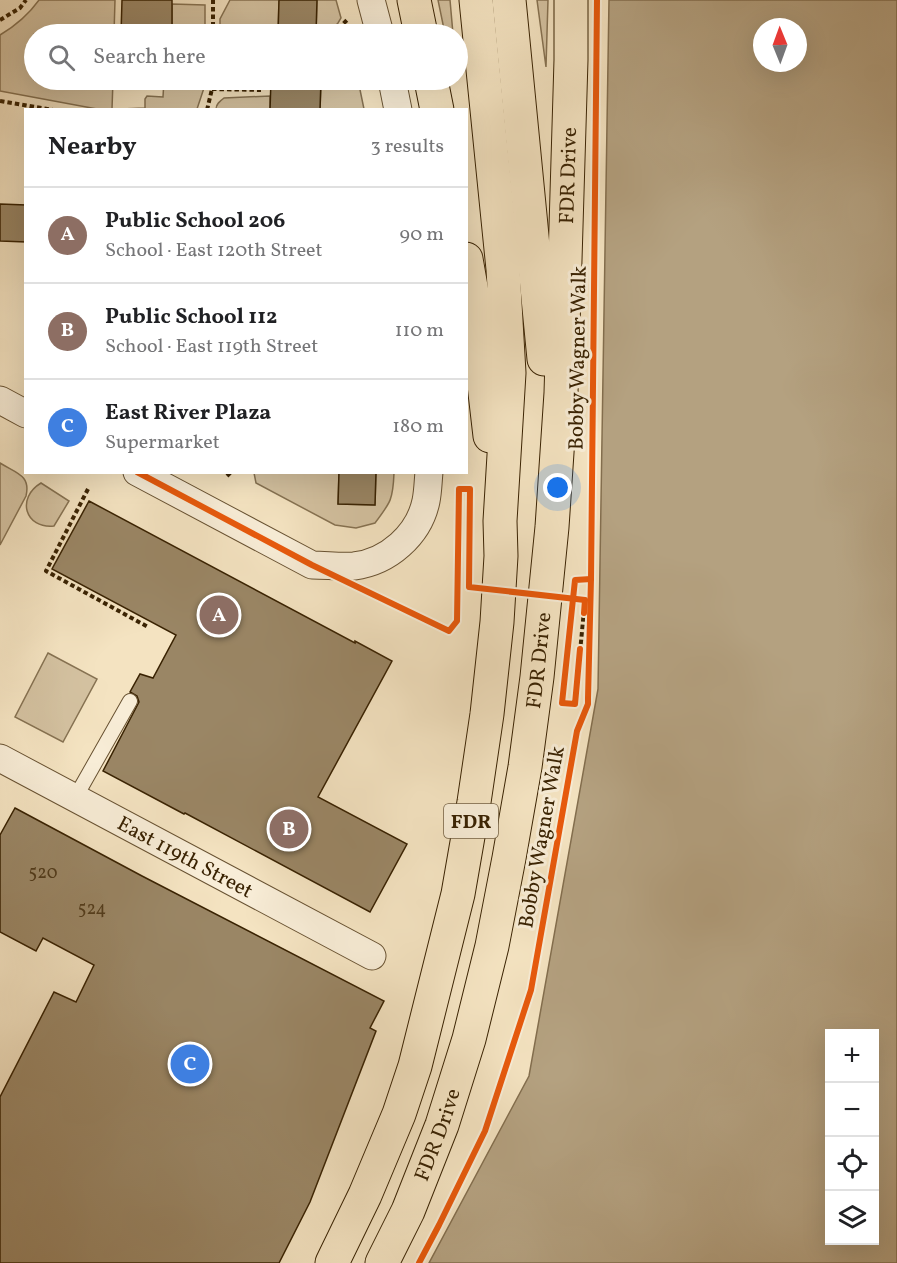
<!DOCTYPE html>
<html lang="en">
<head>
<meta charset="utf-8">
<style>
	:root { --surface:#fff; --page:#f2f2f2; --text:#202124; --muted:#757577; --line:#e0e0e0; --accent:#8f2418 }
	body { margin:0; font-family:Vollkorn,serif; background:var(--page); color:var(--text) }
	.controls { position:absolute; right:18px; bottom:18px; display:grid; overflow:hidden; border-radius:0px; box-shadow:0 6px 24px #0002 }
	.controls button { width:54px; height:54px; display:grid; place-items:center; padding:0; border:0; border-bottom:2px solid var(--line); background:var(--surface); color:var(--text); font:30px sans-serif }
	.compass { position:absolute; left:753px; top:18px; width:54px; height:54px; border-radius:50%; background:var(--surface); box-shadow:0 6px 24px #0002; rotate:359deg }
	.you { position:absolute; left:558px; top:488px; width:21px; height:21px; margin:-15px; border:4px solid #fff; border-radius:50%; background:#1a73e8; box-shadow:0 0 0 9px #1a73e833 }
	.badge { display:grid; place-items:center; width:39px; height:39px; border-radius:50%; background:var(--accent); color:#fff; font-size:20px; font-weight:700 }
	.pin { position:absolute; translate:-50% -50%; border:3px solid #fff; box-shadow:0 2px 6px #0006 }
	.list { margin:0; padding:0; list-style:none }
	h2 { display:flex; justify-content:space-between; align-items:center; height:78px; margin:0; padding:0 24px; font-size:26px }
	h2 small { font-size:20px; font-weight:400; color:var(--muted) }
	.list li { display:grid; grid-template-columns:39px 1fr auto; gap:18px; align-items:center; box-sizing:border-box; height:96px; padding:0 24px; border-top:2px solid var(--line) }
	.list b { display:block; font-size:22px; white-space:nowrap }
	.list p { margin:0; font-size:20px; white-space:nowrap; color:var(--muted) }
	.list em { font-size:20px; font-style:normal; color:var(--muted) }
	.icon { flex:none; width:33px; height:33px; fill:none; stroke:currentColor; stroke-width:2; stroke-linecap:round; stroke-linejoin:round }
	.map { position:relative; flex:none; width:897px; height:1263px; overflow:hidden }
	.search { position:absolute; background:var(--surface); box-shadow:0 6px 24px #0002; left:24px; top:24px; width:444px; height:66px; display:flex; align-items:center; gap:15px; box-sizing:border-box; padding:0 21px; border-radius:33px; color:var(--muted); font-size:22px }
	.panel { position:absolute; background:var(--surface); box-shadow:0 6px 24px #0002; left:24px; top:108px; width:444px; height:366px; border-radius:0px }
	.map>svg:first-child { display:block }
	.green { fill:#d4c2a1; stroke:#867252; stroke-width:1.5 }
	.water { fill:#b4a180; stroke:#836e4e; stroke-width:1.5; fill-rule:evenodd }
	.building { fill:#9a8665; stroke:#392202; stroke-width:1.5 }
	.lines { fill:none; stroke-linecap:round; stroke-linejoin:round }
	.service-casing { stroke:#685232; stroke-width:16 }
	.minor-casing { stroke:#685232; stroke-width:29 }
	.motorway-casing { stroke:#392202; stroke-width:35 }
	.path { stroke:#392202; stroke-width:4; stroke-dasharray:4.5 3; stroke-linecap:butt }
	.service { stroke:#f8edd7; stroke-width:14 }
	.minor { stroke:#f8edd7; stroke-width:27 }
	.motorway { stroke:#f4e3c1; stroke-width:33 }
	.path-bridge { stroke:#392202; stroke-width:4; stroke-dasharray:4.5 3; stroke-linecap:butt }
	.cycleway-casing { stroke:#f8edd7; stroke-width:10 }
	.cycleway { stroke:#e8590c; stroke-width:6 }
	.labels { text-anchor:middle; stroke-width:6; stroke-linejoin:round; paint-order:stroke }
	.number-label { font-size:18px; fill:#513b1b }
	.shield { fill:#f8edd7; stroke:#725f42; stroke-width:1.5 }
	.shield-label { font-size:20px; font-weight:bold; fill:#392202 }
	.street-label { font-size:21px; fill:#392202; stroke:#f8edd7 }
</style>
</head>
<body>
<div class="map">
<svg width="897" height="1263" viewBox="0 0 897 1263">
	<rect width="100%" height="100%" fill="#f4e3c1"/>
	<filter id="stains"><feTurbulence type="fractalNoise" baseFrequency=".00333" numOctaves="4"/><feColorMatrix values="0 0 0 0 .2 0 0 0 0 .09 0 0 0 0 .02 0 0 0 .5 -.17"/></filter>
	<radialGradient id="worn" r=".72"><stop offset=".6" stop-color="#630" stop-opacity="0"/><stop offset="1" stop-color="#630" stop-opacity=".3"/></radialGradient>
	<g class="green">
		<path d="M 39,0 L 115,0 L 114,34 L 34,34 L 34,80 L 113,80 L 112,109 L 97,109 L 0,91 L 0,35 C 15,26 29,14 39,0 Z"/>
		<path d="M 230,0 L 279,0 L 278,34 L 220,34 L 220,19 Z"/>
		<path d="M 317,0 L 336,0 L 341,18 L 338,23 L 328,34 L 316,34 Z"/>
		<path d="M 438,0 L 450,0 L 453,34 L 445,34 Z"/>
		<path d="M 537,0 L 548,0 L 546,67 Z"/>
		<path d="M 172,4 L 205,5 L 205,34 L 172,34 Z"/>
		<path d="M 164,80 L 205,80 L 205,85 L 197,109 L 121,109 L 145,108 L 145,99 L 147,96 L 163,97 Z"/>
		<path d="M 327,80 L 358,80 L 364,109 L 320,109 L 321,86 L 327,86 Z"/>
		<path d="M 270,96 L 270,109 L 216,109 C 216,104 220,101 224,98 Z"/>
		<path d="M 0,463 C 16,473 31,475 26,496 L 0,545 Z"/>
		<path d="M 254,473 L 339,473 L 338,504 L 375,505 L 376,473 L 394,473 C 393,499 391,502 375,523 L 356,528 L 335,525 L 256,483 Z"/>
		<path d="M 41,483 L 69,501 L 54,526 C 25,529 16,498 41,483 Z"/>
		<path d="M 48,653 L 97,679 L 63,742 L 15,717 Z"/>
	</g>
	<path class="water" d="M 609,0 L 897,0 L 897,1263 L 429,1263 L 529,1076 L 598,689 ZM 762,27 L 798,27 L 798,63 L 762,63 ZM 830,1034 L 874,1034 L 874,1240 L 830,1240 Z"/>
	<g class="building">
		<path d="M 122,0 L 172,0 L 172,34 L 121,34 Z"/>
		<path d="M 279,0 L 317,0 L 316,34 L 278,34 Z"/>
		<path d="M 271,80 L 321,80 L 320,110 L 270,110 Z"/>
		<path d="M 0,204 L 26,205 L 26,242 L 0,241 Z"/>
		<path d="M 339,472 L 376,472 L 375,505 L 338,504 Z"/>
		<path d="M 89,501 L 355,643 L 355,641 L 392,661 L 318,797 L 407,844 L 370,912 L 185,813 L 184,814 L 103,771 L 139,702 L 137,696 L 130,692 L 140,674 L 153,678 L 176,635 L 52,569 Z"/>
		<path d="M 15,808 L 142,876 L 384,1001 L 370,1028 L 376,1031 L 310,1202 L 279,1263 L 0,1263 L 0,1097 L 54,992 L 76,1002 L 94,965 L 43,938 L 36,951 L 0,932 L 0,835 Z"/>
	</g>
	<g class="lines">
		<g class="service-casing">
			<path id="service" d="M 75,798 L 130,701"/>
		</g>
		<g class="minor-casing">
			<g id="minor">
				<path d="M 371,0 L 380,34"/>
				<path d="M 392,80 L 398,110"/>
				<path d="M 0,400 L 26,414"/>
				<path d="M 137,472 L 312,565 C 326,565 340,567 354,566 C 388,562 419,535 426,501 C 428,491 428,482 429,472"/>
				<path id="s1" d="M 0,758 L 372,956"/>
			</g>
		</g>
		<g class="motorway-casing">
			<g id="motorway">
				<path d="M 414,0 L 421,34"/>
				<path d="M 509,0 L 544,359"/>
				<path d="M 431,80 L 437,110"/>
				<path d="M 466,259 L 476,315 L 490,436"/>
				<path d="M 332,1263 L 365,1195 L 399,1114 L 415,1066 L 458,894 L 474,802 L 487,714 L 497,622 L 501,556 L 500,521 L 509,373 L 503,269 L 476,0"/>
				<path id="s2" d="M 382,1263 L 408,1211 L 442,1125 L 469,1039 L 492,946 L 509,858 L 525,767 L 537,677 L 552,527 L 561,393 L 571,60 L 571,0"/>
			</g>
		</g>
		<g class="path">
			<path d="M 0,20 L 20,8 L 26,0"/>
			<path d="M 213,34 L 213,0"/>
			<path d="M 333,34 L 347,20"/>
			<path d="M 325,82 L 325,80"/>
			<path d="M 212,89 L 261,90"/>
			<path d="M 0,101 L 53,110"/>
			<path d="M 207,110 L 212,89 L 212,80"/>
			<path d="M 227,476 L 231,472"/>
			<path d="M 88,489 L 46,571 L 148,627"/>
			<path d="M 575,580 L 591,579"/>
			<path d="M 426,621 L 449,631 L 457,621"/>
		</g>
		<use href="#service" class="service"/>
		<use href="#minor" class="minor"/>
		<use href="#motorway" class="motorway"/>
		<path class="path-bridge" d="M 457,621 L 459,489 L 470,489 L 469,587 L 585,600 L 575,704 L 562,703"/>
		<g class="cycleway-casing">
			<g id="cycleway">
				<path d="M 137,472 L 312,565 L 449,631 L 457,621 L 459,489 L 470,489 L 469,587 L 585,600 L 584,613"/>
				<path d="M 580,649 L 575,704 L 562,703 L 575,580 L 591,579"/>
				<path d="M 419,1263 L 439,1225 L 485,1131 L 531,990 L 577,731 L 588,704 L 588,698 L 591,579 L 597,0"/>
			</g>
		</g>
		<use href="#cycleway" class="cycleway"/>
	</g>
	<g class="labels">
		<g class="number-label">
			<text x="43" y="878">520</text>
			<text x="92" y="914">524</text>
		</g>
		<rect class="shield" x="444" y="804" width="54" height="34" rx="4.5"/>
		<g class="shield-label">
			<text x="471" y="828">FDR</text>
		</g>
		<g class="street-label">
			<text dy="7" stroke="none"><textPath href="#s2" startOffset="1112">FDR Drive</textPath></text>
			<text transform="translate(577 358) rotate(-89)" y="7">Bobby Wagner Walk</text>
			<text dy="7" stroke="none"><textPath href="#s2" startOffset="626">FDR Drive</textPath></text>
			<text transform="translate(541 837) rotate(-80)" y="7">Bobby Wagner Walk</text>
			<text dy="7" stroke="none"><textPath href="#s1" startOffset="210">East 119th Street</textPath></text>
			<text dy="7" stroke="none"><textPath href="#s2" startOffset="140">FDR Drive</textPath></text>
		</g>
	</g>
	<rect width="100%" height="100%" filter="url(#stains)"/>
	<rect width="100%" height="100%" fill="url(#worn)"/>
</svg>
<div class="controls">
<button>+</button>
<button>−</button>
<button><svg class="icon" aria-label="locate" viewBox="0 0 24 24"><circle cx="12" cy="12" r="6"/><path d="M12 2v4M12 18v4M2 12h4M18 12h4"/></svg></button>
<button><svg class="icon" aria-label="layers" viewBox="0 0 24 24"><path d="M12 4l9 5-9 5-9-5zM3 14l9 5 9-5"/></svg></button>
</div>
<svg class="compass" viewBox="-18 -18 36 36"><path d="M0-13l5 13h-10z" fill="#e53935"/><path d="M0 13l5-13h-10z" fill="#757577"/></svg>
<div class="you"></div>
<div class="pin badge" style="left:219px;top:615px;background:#8d6e63">A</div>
<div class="pin badge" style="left:289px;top:829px;background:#8d6e63">B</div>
<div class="pin badge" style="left:190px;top:1064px;background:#3f7fe0">C</div>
<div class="search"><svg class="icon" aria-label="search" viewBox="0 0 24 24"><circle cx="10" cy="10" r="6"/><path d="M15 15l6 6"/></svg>Search here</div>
<section class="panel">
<h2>Nearby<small>3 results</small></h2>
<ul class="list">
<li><span class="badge" style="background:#8d6e63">A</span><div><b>Public School 206</b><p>School · East 120th Street</p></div><em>90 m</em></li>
<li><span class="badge" style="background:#8d6e63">B</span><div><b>Public School 112</b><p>School · East 119th Street</p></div><em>110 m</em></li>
<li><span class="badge" style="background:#3f7fe0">C</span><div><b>East River Plaza</b><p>Supermarket</p></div><em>180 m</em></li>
</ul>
</section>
</div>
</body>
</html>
